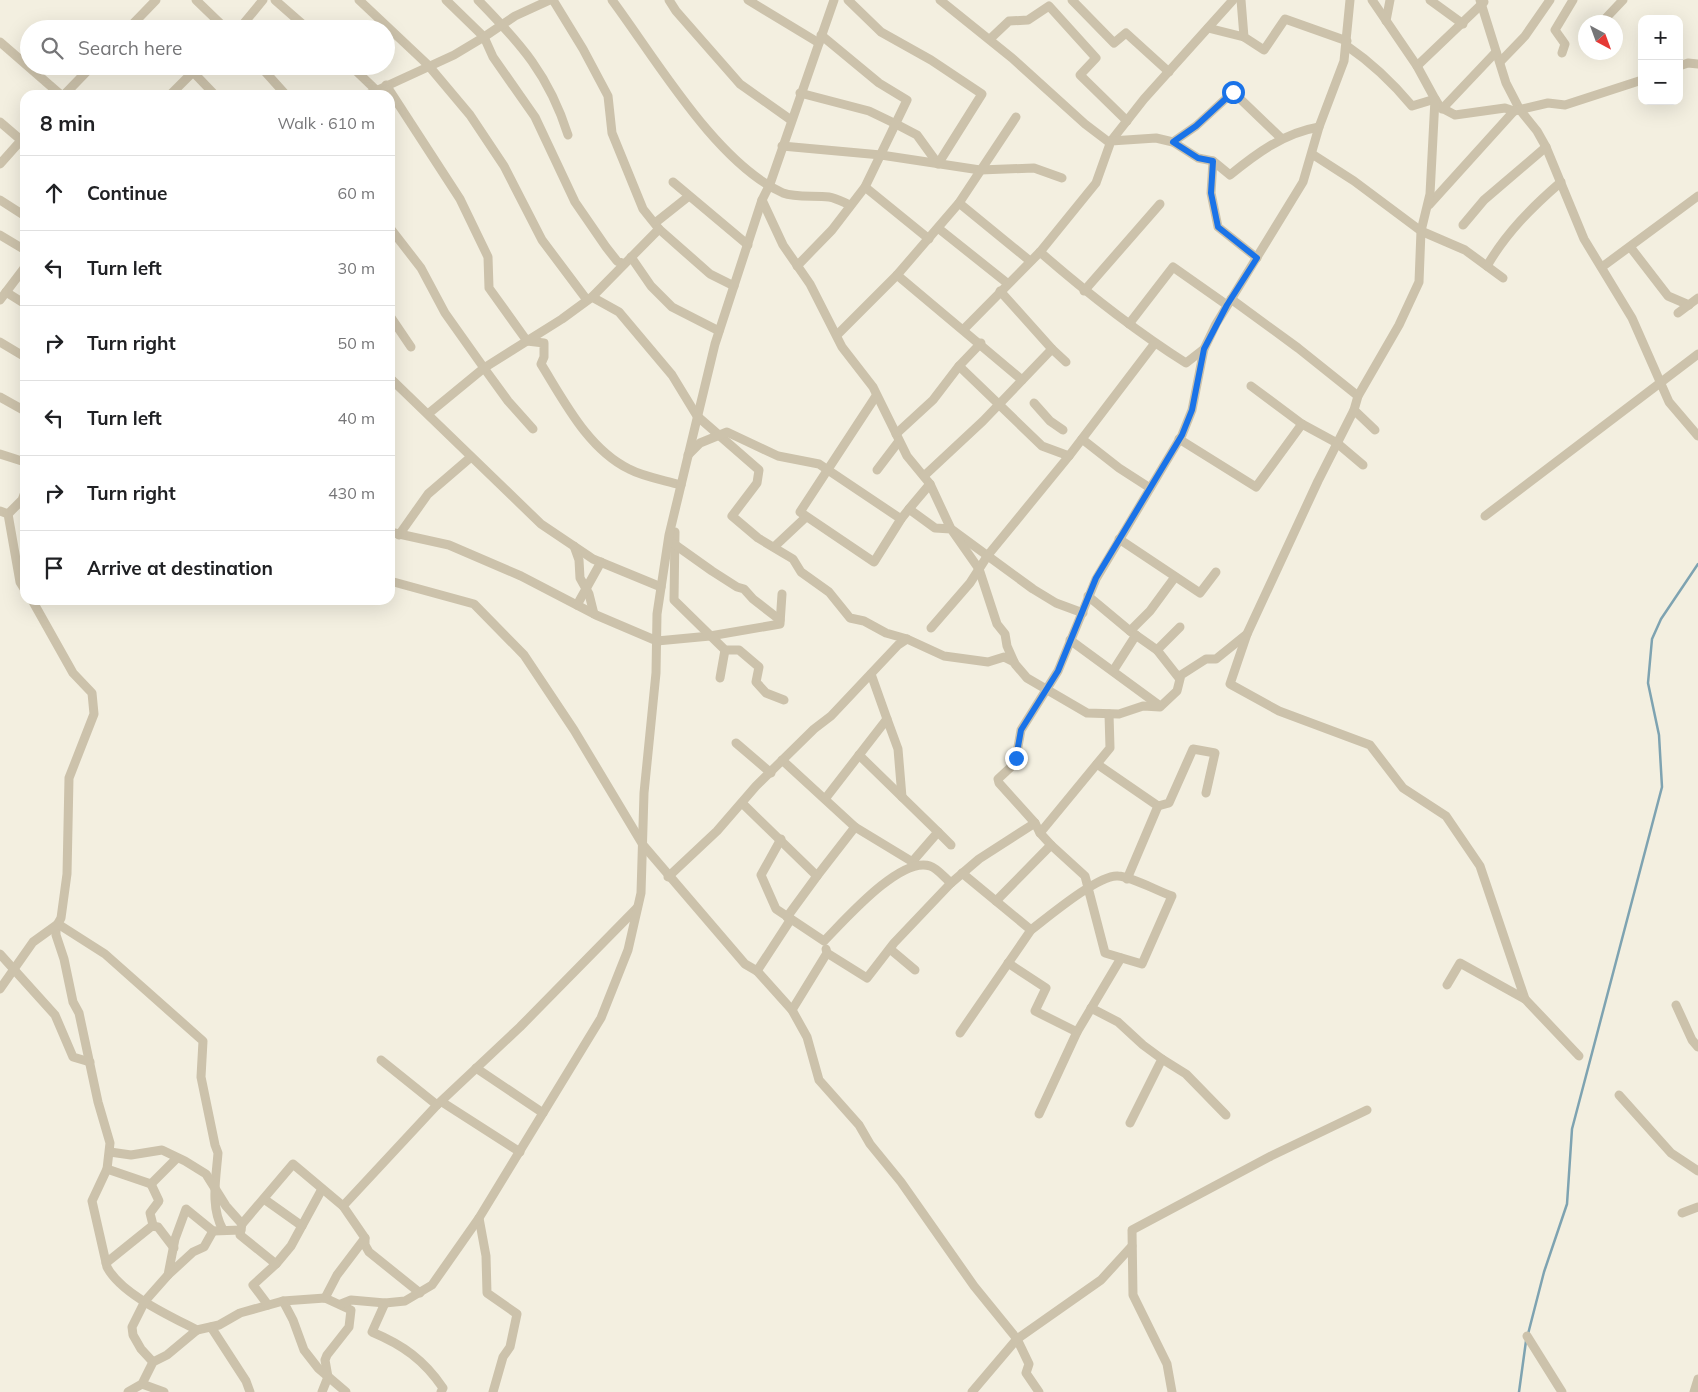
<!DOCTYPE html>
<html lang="en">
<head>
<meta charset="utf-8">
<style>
	:root { --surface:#fff; --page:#f6f6f6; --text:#202124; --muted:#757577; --line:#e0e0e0 }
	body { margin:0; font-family:Mulish,sans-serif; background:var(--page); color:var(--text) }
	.controls { position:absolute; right:15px; top:15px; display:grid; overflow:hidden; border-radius:10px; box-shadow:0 5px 20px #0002 }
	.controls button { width:45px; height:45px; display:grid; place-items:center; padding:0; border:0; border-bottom:1px solid var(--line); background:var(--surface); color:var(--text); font:25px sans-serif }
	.compass { position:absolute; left:1578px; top:15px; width:45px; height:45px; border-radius:50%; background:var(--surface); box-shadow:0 5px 20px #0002; rotate:139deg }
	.stop { position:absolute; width:15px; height:15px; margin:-11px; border:4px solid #1a73e8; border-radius:50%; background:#fff }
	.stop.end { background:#1a73e8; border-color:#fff; box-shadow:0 1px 5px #0008 }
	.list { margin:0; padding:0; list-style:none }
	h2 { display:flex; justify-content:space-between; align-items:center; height:65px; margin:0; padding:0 20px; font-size:21px }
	h2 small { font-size:16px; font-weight:400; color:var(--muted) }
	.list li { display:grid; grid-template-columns:32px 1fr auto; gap:15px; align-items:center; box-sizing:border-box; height:75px; padding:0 20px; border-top:1px solid var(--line) }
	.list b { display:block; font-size:19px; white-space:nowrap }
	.list em { font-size:16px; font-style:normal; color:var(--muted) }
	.icon { flex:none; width:28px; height:28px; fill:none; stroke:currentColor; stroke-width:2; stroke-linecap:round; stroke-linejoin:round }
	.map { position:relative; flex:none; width:1698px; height:1392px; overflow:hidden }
	.search { position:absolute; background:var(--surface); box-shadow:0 5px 20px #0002; left:20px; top:20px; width:375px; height:55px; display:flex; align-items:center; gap:12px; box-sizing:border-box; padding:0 18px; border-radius:28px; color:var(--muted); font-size:19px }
	.panel { position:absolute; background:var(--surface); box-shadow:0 5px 20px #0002; left:20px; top:90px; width:375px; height:515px; border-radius:15px }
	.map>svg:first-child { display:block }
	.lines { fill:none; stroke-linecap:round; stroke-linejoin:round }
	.stream { stroke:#7ea3b1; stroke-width:2.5 }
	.minor { stroke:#ccc2ab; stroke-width:9 }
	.route { stroke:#1a73e8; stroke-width:6 }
</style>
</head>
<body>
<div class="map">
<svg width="1698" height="1392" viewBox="0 0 1698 1392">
	<rect width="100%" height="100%" fill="#f3efe0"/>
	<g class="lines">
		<g class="stream">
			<path d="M 1528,1334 L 1544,1272 L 1567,1204 L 1572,1129 L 1662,787 L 1659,735 L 1648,683 L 1652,639 L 1661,619 L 1698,564"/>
			<path d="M 1519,1392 L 1526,1341"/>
		</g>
		<g class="minor">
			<path d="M 196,0 L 226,29"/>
			<path d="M 275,0 L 308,29"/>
			<path d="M 359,0 L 428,65 L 470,115 L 504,166 L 542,240 L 587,300"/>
			<path d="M 446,0 L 484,37 L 493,57 L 535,117 L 575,202 L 606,247 L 617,261 L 624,264"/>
			<path d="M 478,0 C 521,44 549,75 568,135"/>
			<path d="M 553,0 L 583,49 L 608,96 L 612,133 L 643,209 L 659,229 L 710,274 L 734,286"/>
			<path d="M 612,0 C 656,59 716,163 783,193 C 796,198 815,195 829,197 C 836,198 843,202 850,205"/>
			<path d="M 669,0 L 676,11 L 740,84 L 791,120"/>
			<path d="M 748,0 L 819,43"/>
			<path d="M 940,0 L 1012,58 L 1085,124 L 1110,143"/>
			<path d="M 1072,0 L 1114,43 L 1126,33 L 1169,72"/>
			<path d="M 1241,0 L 1244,37 L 1264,50 L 1285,19 L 1347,41"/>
			<path d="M 1430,0 L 1463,24"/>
			<path d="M 1480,0 L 1506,83 L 1520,110 L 1537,131 L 1546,147 L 1584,239 L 1632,318 L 1669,402 L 1698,436"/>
			<path d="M 1605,19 L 1623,0"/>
			<path d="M 1386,21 L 1390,0"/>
			<path d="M 1208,28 L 1244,37"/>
			<path d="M 128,29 L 156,0"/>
			<path d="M 239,29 L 263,0"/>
			<path d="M 990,39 L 1009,21 L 1028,20 L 1049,6 L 1096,58 L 1080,75 L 1127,121"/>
			<path d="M 0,42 L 61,95"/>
			<path d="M 1347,46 C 1372,63 1392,82 1412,106 L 1435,99 L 1440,107 L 1455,115 L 1505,108 L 1514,111 L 1548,103 L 1565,105 L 1642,80"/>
			<path d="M 1562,53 L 1565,44 L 1555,30 L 1573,0"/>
			<path d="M 1500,62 L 1525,36 L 1550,0"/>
			<path d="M 260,66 L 286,95"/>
			<path d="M 351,66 L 376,90"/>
			<path d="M 1417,66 L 1484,2"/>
			<path d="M 1679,66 L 1688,63 L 1698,64"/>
			<path d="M 193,72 L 215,95"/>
			<path d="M 386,85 L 460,199 L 488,257 L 489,288 L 527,341 L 544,343 L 544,357 L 541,364 C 564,401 588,449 629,469 C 644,477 664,480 681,485"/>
			<path d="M 800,93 L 869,111 L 896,124 L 917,135 L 938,164 L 982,94 L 931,60 L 881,32 L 848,0"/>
			<path d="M 64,95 L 92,66"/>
			<path d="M 170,95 L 199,66"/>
			<path d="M 367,95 L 454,55 L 484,37 L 515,16 L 550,0"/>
			<path d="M 1442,109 L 1496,52"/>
			<path d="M 0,122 L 21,140"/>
			<path d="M 1111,141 L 1144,99 L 1233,0"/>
			<path d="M 1173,142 L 1196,126 L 1233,92 L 1282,139"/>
			<path d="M 782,146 L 881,155 L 980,170 L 1034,168 L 1062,178"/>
			<path d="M 1312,154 L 1354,181 L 1421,231 L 1465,250 L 1503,278"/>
			<path d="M 1213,161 L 1211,193 L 1218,227 L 1257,258"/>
			<path d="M 0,164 L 25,136"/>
			<path d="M 673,182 L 748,245"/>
			<path d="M 865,187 L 929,239"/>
			<path d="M 0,200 L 25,216"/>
			<path d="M 762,200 L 783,245 L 810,284 L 842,347 L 873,387 L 907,456 L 930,484 L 951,529 L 1033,589 L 1056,603 L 1083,613"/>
			<path d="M 959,203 L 1030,261"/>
			<path d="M 1429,205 L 1514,111"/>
			<path d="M 655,223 L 689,196"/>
			<path d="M 1463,225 L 1484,200 L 1546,147"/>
			<path d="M 390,228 L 421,268 L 445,313 L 484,368 L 508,401 L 533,429"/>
			<path d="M 938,228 L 1007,283"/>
			<path d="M 0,235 L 25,250"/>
			<path d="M 1631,248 L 1668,296 L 1689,305"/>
			<path d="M 1040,252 C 1086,292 1134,330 1186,363 L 1204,349"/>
			<path d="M 631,257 L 651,286 L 672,307 L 719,331"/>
			<path d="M 797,266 L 832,230 L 865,187 L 907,100 L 879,83 L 821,35"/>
			<path d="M 1487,266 C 1506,233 1532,207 1561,182"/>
			<path d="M 1602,267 L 1698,196"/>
			<path d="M 897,275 L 1022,380"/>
			<path d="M 1000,291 L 1052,349 L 1066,362"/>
			<path d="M 1084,291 L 1160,204"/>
			<path d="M 6,292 L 25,304"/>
			<path d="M 592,297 L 619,312 L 672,375 L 697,416 L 759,470 L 757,483 L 732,516 L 758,538 L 793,559 L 801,572 L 829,592 L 850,618 L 864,621 L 886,633 L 907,639 L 944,656 L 988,662 L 1004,657 L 1014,662"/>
			<path d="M 1231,299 L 1298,348 L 1358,396"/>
			<path d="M 0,300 L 25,267"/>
			<path d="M 1678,313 L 1698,298"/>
			<path d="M 390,316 L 411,347"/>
			<path d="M 1129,324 L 1173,267 L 1227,305"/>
			<path d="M 964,329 L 1040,252 L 1096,183 L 1111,141 L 1156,138 L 1173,142 L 1198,158 L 1213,161 L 1230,175 C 1257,153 1284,133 1319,127"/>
			<path d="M 837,335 L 897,275 L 959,203 L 1016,117"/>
			<path d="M 0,342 L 25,357"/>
			<path d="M 959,366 L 1042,446 L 1069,456"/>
			<path d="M 390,378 L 541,524 L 593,559 L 661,587"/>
			<path d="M 1251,386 L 1302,424 L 1337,443 L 1363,465"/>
			<path d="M 876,396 L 800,512 L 874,562 L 901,519"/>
			<path d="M 0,397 L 25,411"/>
			<path d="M 1034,403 L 1050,421 L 1063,430"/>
			<path d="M 1354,410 L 1375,430"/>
			<path d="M 428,414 L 484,368 L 562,319 L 592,297 L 659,229"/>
			<path d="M 896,434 L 933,400 L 959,366 L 981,343"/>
			<path d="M 1082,439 L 1119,468 L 1150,488"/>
			<path d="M 1179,439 L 1256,487 L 1302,424"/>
			<path d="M 0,454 L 25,462"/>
			<path d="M 688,455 L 700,443 L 727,432 L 778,456 L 819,464 L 901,519 L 909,509 L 935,528 L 951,529 L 979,569 L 997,624 L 1005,634 L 1007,646 L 1015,664 L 1027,678 L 1087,713 L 1119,714 L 1143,706 L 1160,707 L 1177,691 L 1181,675 L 1206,659 L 1216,659 L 1247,634 L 1318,481 L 1354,410 L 1358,396 L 1399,325 L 1419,282 L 1421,231 L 1430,194 L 1435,99 L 1417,66 L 1372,0"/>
			<path d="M 877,470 L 899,441"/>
			<path d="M 924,476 L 983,421 L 1052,349"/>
			<path d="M 909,509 L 930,484"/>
			<path d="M 0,511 L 8,514 L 20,582 L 25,590"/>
			<path d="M 8,514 L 22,500 L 25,492"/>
			<path d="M 1485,516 L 1698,354"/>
			<path d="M 390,532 L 449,545 L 521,576 L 596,615 L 657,641 L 710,636 L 780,624 L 782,594"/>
			<path d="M 675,532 L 674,600 L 725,650 L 739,650 L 759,667 L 756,682 L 766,693 L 784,700"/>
			<path d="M 399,535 L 428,494 L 471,457"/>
			<path d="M 1119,539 L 1200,593 L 1216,572"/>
			<path d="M 674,544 L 712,571 L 737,587 L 744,589 L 753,599 L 780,620"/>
			<path d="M 574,546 L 579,560 L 580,578 L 589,594 L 594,614"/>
			<path d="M 774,547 L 806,517"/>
			<path d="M 390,581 L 474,604 L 524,655 L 574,730 L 643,845 L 745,964 L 757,971 L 791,919"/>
			<path d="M 1088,596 L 1130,631 L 1150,611 L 1175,577"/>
			<path d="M 32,600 L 73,673 L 92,693 L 94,714 L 69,778 L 67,874 L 61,918 L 56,927 L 56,935 L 64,959 L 73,1002 L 79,1013 L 98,1102 L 110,1143 L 107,1169 L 92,1201 L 107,1267 C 121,1294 170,1316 197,1330 L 219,1325 L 240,1313 L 283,1301 L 325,1298 L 351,1310 L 349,1327 L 327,1355 L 325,1360 L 328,1377 L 322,1392"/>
			<path d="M 577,605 L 601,562"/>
			<path d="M 931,628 L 970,583 L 988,555 L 1069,456 L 1155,343"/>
			<path d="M 1130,631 L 1157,650 L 1180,627"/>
			<path d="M 1247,634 L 1230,684 L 1279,711 L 1370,745 L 1403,788 L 1446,816 L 1480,866 L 1525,999"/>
			<path d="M 1070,640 L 1160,706"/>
			<path d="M 1157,650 L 1179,678"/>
			<path d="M 1113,671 L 1136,635"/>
			<path d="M 871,674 L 887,719"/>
			<path d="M 720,678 L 725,650"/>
			<path d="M 736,743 L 771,773"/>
			<path d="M 859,755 L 938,832 L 912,862"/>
			<path d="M 782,760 L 855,827 L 817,876"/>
			<path d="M 1097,764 L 1158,806 L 1127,879"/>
			<path d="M 825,799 L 887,719 L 898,749 L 902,797"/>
			<path d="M 742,803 L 817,876 L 787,917"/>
			<path d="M 1158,806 L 1169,803 L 1193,749 L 1215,753 L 1206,793"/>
			<path d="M 1035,823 L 999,783 L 998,779 L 1011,767 L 1016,758 L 1021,730 L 1058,671 L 1096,579 L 1182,435 L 1192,410 L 1204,349 L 1216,324 L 1303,182 L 1319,127 L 1344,61 L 1350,0"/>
			<path d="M 855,827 L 916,864"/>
			<path d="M 938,832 L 951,845"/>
			<path d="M 781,839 L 761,875 L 776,909 L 824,941 C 844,921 900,856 930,866 C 937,868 945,878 951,883 L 979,859 L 1035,823 L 1040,833 L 1110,748 L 1109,714"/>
			<path d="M 668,877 L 717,831 L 756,786 L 814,729 L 831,716 L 898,645 L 907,639"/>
			<path d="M 996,901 L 1051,845 L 1040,833"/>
			<path d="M 1031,930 C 1048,917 1099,874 1118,876 C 1133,877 1157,891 1172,896 L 1142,964 L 1105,953 L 1085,876 L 1051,845"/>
			<path d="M 890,949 L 915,970"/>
			<path d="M 827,953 L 867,978 L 894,943 L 951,883"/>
			<path d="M 0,954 L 55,1015 L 73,1057 L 90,1062"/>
			<path d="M 1008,963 L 1046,988 L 1035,1011 L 1077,1032 L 1121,958"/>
			<path d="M 757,971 L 792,1010 L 807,1037 L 819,1080 L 859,1125 L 870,1144 L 901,1182 L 974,1286 L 1017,1339 L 1029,1364 L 1026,1373 L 1039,1392"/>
			<path d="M 1447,985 L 1460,963 L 1525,999 L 1579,1056"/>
			<path d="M 0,989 L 33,942 L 58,924 L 105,954 L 203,1041 L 201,1077 L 215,1145 L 218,1153 C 216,1179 210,1207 223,1230"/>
			<path d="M 1676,1005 L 1692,1040 L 1698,1047"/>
			<path d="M 1091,1008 L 1118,1022 L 1143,1045 L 1162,1059 L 1130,1123"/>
			<path d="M 792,1010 L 827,953 L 826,949"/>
			<path d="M 960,1033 L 1031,930 L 962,873"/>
			<path d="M 1162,1059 L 1186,1074 L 1226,1115"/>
			<path d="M 381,1060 L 437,1105"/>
			<path d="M 476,1068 L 543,1113"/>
			<path d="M 1619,1095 L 1671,1153 L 1698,1171"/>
			<path d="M 442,1102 L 520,1152"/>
			<path d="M 1039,1114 L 1077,1032"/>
			<path d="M 110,1152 L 131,1155 L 162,1150 L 185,1161 L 206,1174 L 226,1206 L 242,1224"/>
			<path d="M 107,1169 L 151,1184 L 177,1158"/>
			<path d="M 151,1184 L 159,1201 L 150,1213 L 153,1225"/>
			<path d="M 264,1199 L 302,1226"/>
			<path d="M 343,1206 L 437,1105 L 520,1027 L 637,908"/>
			<path d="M 1682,1213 L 1698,1207"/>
			<path d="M 479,1218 L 486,1256 L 487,1293 L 517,1314 L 510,1347 L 503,1357 L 493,1392"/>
			<path d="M 365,1238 L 365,1245 L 369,1252 L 420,1293"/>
			<path d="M 106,1263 L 152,1226 L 158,1227 L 174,1248"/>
			<path d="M 276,1264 L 291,1246 L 322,1189"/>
			<path d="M 168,1275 L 193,1252 L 204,1247 L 213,1231"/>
			<path d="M 283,1301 L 293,1320 L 304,1350 L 318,1368 L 346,1392"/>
			<path d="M 385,1303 L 372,1332 C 403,1345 424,1360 443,1388 L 441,1392"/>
			<path d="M 341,1304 L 351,1300 L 385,1303 L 405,1301 L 432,1285 L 479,1218 L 601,1018 L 628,950 L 641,893 L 644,793 L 656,673 L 657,614 L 669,535 L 715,344 L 762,200 L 770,184 L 834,0"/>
			<path d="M 268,1305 L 253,1285 L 276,1264 L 240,1235 L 242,1224 L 293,1164 L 343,1206 L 365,1238 L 337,1275 L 325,1298"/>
			<path d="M 211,1327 L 246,1381 L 250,1392"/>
			<path d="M 1527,1336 L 1562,1392"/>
			<path d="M 153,1362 L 141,1349 L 133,1335 L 132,1327 L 145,1301 L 168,1275 L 175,1239 L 186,1209 L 213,1231 L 241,1230"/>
			<path d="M 142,1384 L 164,1392"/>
			<path d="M 128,1392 L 142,1384 L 153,1362 L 167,1355 L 197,1330"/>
			<path d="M 972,1392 L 1017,1339 L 1101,1280 L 1132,1246"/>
			<path d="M 1172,1392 L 1167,1364 L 1133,1295 L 1132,1230 L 1271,1156 L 1367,1110"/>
			<path d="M 1694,1392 L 1698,1379"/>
		</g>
	</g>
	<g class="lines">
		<path class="route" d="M 1016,758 L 1021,730 L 1058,671 L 1096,578 L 1182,435 L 1192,410 L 1204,349 L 1227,305 L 1257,258 L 1218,227 L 1211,193 L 1213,161 L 1198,158 L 1173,142 L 1196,126 L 1233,92"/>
	</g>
</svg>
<div class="controls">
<button>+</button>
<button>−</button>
</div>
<svg class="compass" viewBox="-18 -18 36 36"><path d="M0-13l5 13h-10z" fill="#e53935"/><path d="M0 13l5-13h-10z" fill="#757577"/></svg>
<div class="stop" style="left:1233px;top:92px"></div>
<div class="stop end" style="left:1016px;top:758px"></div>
<div class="search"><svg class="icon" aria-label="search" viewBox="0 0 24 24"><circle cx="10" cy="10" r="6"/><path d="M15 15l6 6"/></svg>Search here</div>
<section class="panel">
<h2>8 min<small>Walk · 610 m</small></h2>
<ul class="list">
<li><svg class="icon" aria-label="ahead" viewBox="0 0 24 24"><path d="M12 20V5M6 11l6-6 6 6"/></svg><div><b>Continue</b></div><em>60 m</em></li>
<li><svg class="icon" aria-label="left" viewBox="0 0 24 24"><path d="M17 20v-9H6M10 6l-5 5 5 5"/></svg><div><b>Turn left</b></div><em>30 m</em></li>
<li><svg class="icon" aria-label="right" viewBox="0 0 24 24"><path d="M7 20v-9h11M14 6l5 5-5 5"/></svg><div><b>Turn right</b></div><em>50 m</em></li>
<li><svg class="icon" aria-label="left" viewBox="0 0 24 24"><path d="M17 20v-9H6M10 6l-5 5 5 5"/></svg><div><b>Turn left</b></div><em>40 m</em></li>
<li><svg class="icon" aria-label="right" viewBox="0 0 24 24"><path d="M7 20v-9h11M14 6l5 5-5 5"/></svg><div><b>Turn right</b></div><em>430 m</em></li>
<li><svg class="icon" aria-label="arrive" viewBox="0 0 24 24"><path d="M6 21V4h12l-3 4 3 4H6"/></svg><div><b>Arrive at destination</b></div></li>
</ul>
</section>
</div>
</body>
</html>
